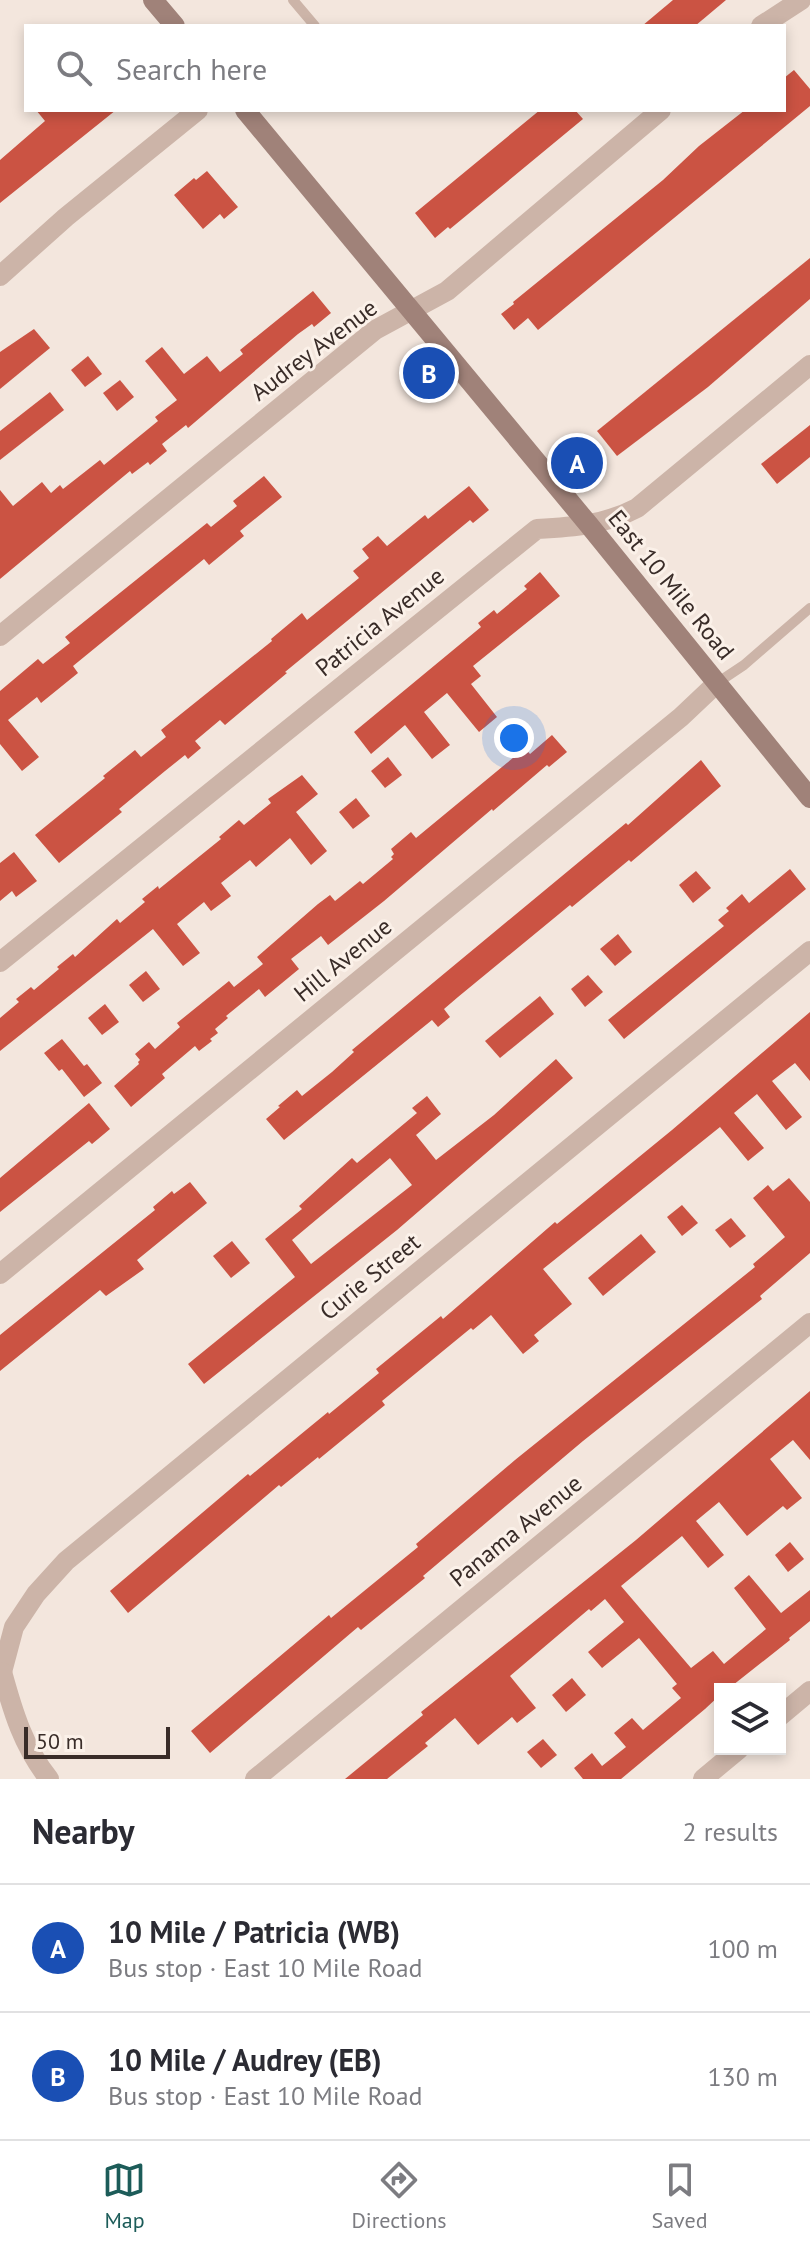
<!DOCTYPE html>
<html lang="en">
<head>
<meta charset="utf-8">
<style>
	:root { --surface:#fff; --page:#f2f2f3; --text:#2b2b33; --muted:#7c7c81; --line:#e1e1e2; --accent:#1c5c59 }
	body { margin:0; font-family:"PT Sans",sans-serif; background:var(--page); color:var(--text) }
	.controls { position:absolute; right:24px; bottom:24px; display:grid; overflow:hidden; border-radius:0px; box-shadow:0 4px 12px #0003 }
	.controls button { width:72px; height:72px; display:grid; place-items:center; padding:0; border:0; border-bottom:2px solid var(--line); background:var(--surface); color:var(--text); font:40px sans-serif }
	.scale { position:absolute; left:24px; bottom:20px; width:146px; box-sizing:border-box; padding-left:8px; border:4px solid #392c28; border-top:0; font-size:22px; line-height:28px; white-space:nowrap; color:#392c28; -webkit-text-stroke:6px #fbf1e9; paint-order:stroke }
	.you { position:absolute; left:514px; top:738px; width:28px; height:28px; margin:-20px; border:6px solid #fff; border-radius:50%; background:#1a73e8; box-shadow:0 0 0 12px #1a73e833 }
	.badge { display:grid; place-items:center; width:52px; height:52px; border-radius:50%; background:var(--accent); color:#fff; font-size:26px; font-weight:700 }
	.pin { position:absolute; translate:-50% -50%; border:4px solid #fff; box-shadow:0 2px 8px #0006 }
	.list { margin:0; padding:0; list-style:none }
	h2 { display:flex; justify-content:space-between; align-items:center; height:104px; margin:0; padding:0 32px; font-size:34px }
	h2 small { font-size:26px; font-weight:400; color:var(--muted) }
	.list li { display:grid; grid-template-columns:52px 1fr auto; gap:24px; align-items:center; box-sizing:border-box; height:128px; padding:0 32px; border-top:2px solid var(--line) }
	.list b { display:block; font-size:30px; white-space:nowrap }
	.list p { margin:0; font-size:26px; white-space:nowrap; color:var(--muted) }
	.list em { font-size:26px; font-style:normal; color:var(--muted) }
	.icon { flex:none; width:44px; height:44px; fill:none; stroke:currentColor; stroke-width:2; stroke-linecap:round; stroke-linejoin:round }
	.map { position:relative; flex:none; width:810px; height:1779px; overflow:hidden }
	.search { position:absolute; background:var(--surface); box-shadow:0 4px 12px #0003; left:24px; right:24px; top:24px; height:88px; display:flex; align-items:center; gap:20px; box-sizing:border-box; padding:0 28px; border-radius:0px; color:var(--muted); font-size:30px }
	.sheet { height:360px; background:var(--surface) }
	nav { display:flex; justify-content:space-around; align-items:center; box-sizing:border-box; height:112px; border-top:2px solid var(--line); background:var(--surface); font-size:22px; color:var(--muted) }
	nav a { display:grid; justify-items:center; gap:4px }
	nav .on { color:var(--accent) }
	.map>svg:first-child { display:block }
	.building { fill:#cb5343; fill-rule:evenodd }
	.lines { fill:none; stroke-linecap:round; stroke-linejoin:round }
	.lane { stroke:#ccb4a8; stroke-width:10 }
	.street { stroke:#ccb4a8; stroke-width:20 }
	.secondary { stroke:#a08279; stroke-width:20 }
	.labels { text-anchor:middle; stroke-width:6; stroke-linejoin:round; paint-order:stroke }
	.street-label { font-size:24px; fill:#392c28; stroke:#fbf1e9 }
</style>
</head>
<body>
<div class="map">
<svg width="810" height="1779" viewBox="0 0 810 1779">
	<rect width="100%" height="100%" fill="#f3e6dd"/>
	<g class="building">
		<path d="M 673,0 L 726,0 L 695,26 L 642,26 Z"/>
		<path d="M 794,70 L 810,89 L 810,106 L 538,330 L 528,318 L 514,330 L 501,314 L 514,304 L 513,302 L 663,180 L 699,146 L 745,110 L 784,110 L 784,78 Z"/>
		<path d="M 36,110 L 116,110 L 0,203 L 0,160 L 45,121 Z"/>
		<path d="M 540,110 L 575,110 L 583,119 L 450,229 L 448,227 L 435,238 L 415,213 Z"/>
		<path d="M 207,171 L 238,207 L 224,219 L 220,214 L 203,229 L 174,195 L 194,178 L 196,180 Z"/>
		<path d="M 810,258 L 810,299 L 708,387 L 617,456 L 597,431 Z"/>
		<path d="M 313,291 L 331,313 L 314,327 L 312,324 L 298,334 L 188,428 L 186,425 L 162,444 L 167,451 L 150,465 L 148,462 L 132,474 L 130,471 L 0,579 L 0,490 L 13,506 L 42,482 L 51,493 L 60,485 L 63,489 L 100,460 L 104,465 L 158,421 L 155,417 L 177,400 L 145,361 L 162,347 L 184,374 L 207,356 L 220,372 L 243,354 L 240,350 Z"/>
		<path d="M 34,329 L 50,348 L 0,389 L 0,352 Z"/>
		<path d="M 88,356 L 102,374 L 85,387 L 71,370 Z"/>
		<path d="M 120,380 L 134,397 L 117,411 L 103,393 Z"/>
		<path d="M 50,392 L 64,410 L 0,460 L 0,431 Z"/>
		<path d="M 810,425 L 810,457 L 777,484 L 761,464 Z"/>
		<path d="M 264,476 L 282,497 L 240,531 L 244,536 L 209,565 L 204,559 L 73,666 L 78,673 L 41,703 L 37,697 L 8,720 L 39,757 L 22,771 L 0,744 L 0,691 L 38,659 L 43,664 L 70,643 L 65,637 L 207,523 L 211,527 L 237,506 L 233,501 Z"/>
		<path d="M 469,486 L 489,510 L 473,523 L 470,520 L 285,672 L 287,673 L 225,725 L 220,720 L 195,741 L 201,748 L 188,759 L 185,755 L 165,771 L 119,809 L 122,812 L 59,863 L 35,835 L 105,778 L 103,776 L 135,750 L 141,757 L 166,737 L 161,730 L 272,641 L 271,639 L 302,613 L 307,620 L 359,578 L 353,571 L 369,558 L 362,549 L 378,536 L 387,546 L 425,515 L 428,519 Z"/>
		<path d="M 540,572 L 560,596 L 473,666 L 481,676 L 471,684 L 497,717 L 479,732 L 447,693 L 424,712 L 450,745 L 432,759 L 405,725 L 371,754 L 354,732 L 481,627 L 478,623 L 494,610 L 497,614 L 527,589 L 524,586 Z"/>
		<path d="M 552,735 L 567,752 L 549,767 L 547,765 L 493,811 L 492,809 L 384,901 L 328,945 L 321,936 L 291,959 L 299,969 L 265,997 L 259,989 L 226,1016 L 228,1018 L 215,1029 L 218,1033 L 210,1039 L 212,1041 L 199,1051 L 195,1046 L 162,1074 L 165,1078 L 131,1107 L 114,1086 L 139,1064 L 138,1062 L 140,1060 L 135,1054 L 149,1042 L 155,1049 L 180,1027 L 177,1023 L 229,981 L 234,987 L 263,964 L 257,957 L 318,904 L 330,895 L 335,901 L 360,881 L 363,884 L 393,859 L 391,857 L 394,854 L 391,849 L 411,832 L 416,838 L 525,748 L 530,754 Z"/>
		<path d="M 388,757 L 402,775 L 385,788 L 371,771 Z"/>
		<path d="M 701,760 L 721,786 L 631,862 L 629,860 L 572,907 L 570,905 L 458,997 L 444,1009 L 450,1017 L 438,1027 L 432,1020 L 284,1140 L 266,1119 L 280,1107 L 278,1106 L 297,1090 L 302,1096 L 332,1072 L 354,1052 L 352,1050 L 626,823 L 628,825 Z"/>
		<path d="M 302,775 L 318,794 L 296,812 L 327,851 L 311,865 L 290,838 L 256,867 L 250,860 L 221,883 L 231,896 L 211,911 L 204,902 L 177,924 L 200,953 L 183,966 L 153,929 L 0,1051 L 0,1018 L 19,1002 L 16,999 L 31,987 L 34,990 L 59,969 L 57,967 L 73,954 L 75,957 L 117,919 L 120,923 L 145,902 L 142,899 L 158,886 L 159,889 L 221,839 L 219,837 L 239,820 L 244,825 L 271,803 L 268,799 Z"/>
		<path d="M 356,798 L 370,816 L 353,829 L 339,812 Z"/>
		<path d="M 14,852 L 37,881 L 16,897 L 12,891 L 0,901 L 0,863 Z"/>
		<path d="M 790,869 L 806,889 L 624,1039 L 608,1020 L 724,926 L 718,920 L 729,911 L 726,908 L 742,894 L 749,903 Z"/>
		<path d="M 696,871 L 711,888 L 693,903 L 679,885 Z"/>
		<path d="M 618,934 L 632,952 L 615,966 L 600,949 Z"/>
		<path d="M 146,971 L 160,989 L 143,1002 L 129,985 Z"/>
		<path d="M 588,975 L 603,992 L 585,1007 L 571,989 Z"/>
		<path d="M 540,996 L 554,1014 L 500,1058 L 485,1041 Z"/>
		<path d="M 105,1004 L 119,1022 L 102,1035 L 88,1018 Z"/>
		<path d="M 810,1012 L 810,1081 L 795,1063 L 772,1081 L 802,1117 L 786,1130 L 757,1094 L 734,1113 L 764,1148 L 748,1161 L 720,1127 L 543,1269 L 572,1304 L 534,1335 L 539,1341 L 523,1354 L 491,1315 L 473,1330 L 471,1328 L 382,1401 L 385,1405 L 319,1459 L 318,1457 L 281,1487 L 279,1485 L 128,1613 L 110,1591 L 248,1474 L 250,1476 L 328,1412 L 329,1414 L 379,1373 L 376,1369 L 441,1316 L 443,1319 L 555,1222 L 557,1224 L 672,1130 Z"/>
		<path d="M 62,1039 L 84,1066 L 87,1064 L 102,1083 L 84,1097 L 62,1069 L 59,1071 L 44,1053 Z"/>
		<path d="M 556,1059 L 573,1078 L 397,1230 L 204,1384 L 188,1364 L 295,1277 L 265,1239 L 302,1209 L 299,1206 L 352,1158 L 357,1163 L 417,1113 L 412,1108 L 427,1096 L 441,1114 L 416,1135 L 436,1160 L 494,1115 ZM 390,1158 L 412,1185 L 311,1264 L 292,1240 Z"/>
		<path d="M 89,1103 L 110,1129 L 92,1144 L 89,1141 L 0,1212 L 0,1178 Z"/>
		<path d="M 789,1178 L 810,1202 L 810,1253 L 760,1296 L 762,1299 L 583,1441 L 423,1576 L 425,1578 L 361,1630 L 358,1627 L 210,1753 L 191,1731 L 329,1615 L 331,1618 L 418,1547 L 416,1544 L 515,1460 L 755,1267 L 753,1264 L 785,1237 L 753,1198 L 768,1185 L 773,1191 Z"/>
		<path d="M 190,1182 L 207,1203 L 137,1260 L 144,1269 L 106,1296 L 100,1290 L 0,1371 L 0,1335 L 155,1210 L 153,1207 L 172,1191 L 174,1194 Z"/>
		<path d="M 682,1205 L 698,1223 L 682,1236 L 667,1217 Z"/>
		<path d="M 731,1218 L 746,1236 L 730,1248 L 715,1230 Z"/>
		<path d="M 641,1234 L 656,1252 L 603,1296 L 588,1278 Z"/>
		<path d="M 232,1241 L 250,1263 L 231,1278 L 213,1256 Z"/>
		<path d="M 810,1391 L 810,1460 L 793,1440 L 770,1459 L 802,1498 L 787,1510 L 783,1506 L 747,1536 L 719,1502 L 696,1521 L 724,1555 L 708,1568 L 682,1536 L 621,1586 L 691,1668 L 713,1651 L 724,1664 L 766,1629 L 734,1588 L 749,1575 L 781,1613 L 810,1590 L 810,1621 L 789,1638 L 790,1640 L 728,1689 L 720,1689 L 720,1695 L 705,1709 L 621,1779 L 583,1779 L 574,1768 L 592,1753 L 602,1766 L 626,1747 L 614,1733 L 632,1718 L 643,1730 L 681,1698 L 672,1688 L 677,1684 L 639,1638 L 602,1668 L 588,1652 L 624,1622 L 605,1599 L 591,1611 L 589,1609 L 510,1676 L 536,1708 L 517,1723 L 512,1717 L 478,1745 L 455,1718 L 425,1743 L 428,1746 L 387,1779 L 345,1779 L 423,1715 L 421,1712 L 636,1540 Z"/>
		<path d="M 790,1542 L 804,1559 L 788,1572 L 775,1555 Z"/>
		<path d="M 572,1678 L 586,1695 L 566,1712 L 552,1695 Z"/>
		<path d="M 543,1739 L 557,1755 L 541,1768 L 527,1752 Z"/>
	</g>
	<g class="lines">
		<g class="lane">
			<path d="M 293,0 L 315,26"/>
			<path d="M 717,683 L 744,665 L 810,608"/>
		</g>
		<g class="street">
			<path d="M 761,26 L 801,0"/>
			<path d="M 0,276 L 66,217 L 198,110"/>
			<path d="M 0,636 L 375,330 L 447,291 L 661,110"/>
			<path d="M 0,962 L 537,529 C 573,527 605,525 637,508 L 810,365"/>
			<path d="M 0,1274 L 681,717 L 717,683"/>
			<path d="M 2,1672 L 14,1627 L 36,1594 L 66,1561 L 810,951"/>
			<path d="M 2,1672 C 13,1712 23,1746 49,1779"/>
			<path d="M 780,1716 L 810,1691"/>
			<path d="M 255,1779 L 810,1323"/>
			<path d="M 703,1779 L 739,1749"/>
		</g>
		<g class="secondary">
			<path d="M 153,0 L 175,26"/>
			<path d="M 245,110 L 589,525 L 810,798"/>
		</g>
	</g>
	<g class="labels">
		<g class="street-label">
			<text transform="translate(314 350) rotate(-37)" y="8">Audrey Avenue</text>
			<text transform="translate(671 585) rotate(51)" y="8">East 10 Mile Road</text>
			<text transform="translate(380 622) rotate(-39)" y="8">Patricia Avenue</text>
			<text transform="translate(343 960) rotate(-39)" y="8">Hill Avenue</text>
			<text transform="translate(370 1277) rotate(-39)" y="8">Curie Street</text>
			<text transform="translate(516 1531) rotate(-39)" y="8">Panama Avenue</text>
		</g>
	</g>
</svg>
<div class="controls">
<button><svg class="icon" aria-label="layers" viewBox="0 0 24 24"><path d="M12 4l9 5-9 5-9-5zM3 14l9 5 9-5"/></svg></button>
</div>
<div class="scale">50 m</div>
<div class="you"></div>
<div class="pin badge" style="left:577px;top:463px;background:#1a4fb4">A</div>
<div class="pin badge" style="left:429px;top:373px;background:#1a4fb4">B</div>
<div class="search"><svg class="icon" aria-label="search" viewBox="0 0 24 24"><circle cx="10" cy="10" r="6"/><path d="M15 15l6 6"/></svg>Search here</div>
</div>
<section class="sheet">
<h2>Nearby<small>2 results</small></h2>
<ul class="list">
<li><span class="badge" style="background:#1a4fb4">A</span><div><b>10 Mile / Patricia (WB)</b><p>Bus stop · East 10 Mile Road</p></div><em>100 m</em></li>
<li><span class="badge" style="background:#1a4fb4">B</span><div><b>10 Mile / Audrey (EB)</b><p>Bus stop · East 10 Mile Road</p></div><em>130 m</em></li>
</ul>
</section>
<nav>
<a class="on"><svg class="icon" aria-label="map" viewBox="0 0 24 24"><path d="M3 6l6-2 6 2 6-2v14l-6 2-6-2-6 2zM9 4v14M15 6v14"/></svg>Map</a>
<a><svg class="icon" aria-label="directions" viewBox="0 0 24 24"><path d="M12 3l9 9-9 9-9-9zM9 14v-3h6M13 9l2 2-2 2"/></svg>Directions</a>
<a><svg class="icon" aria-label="saved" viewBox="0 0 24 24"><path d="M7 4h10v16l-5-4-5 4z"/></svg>Saved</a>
</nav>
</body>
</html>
